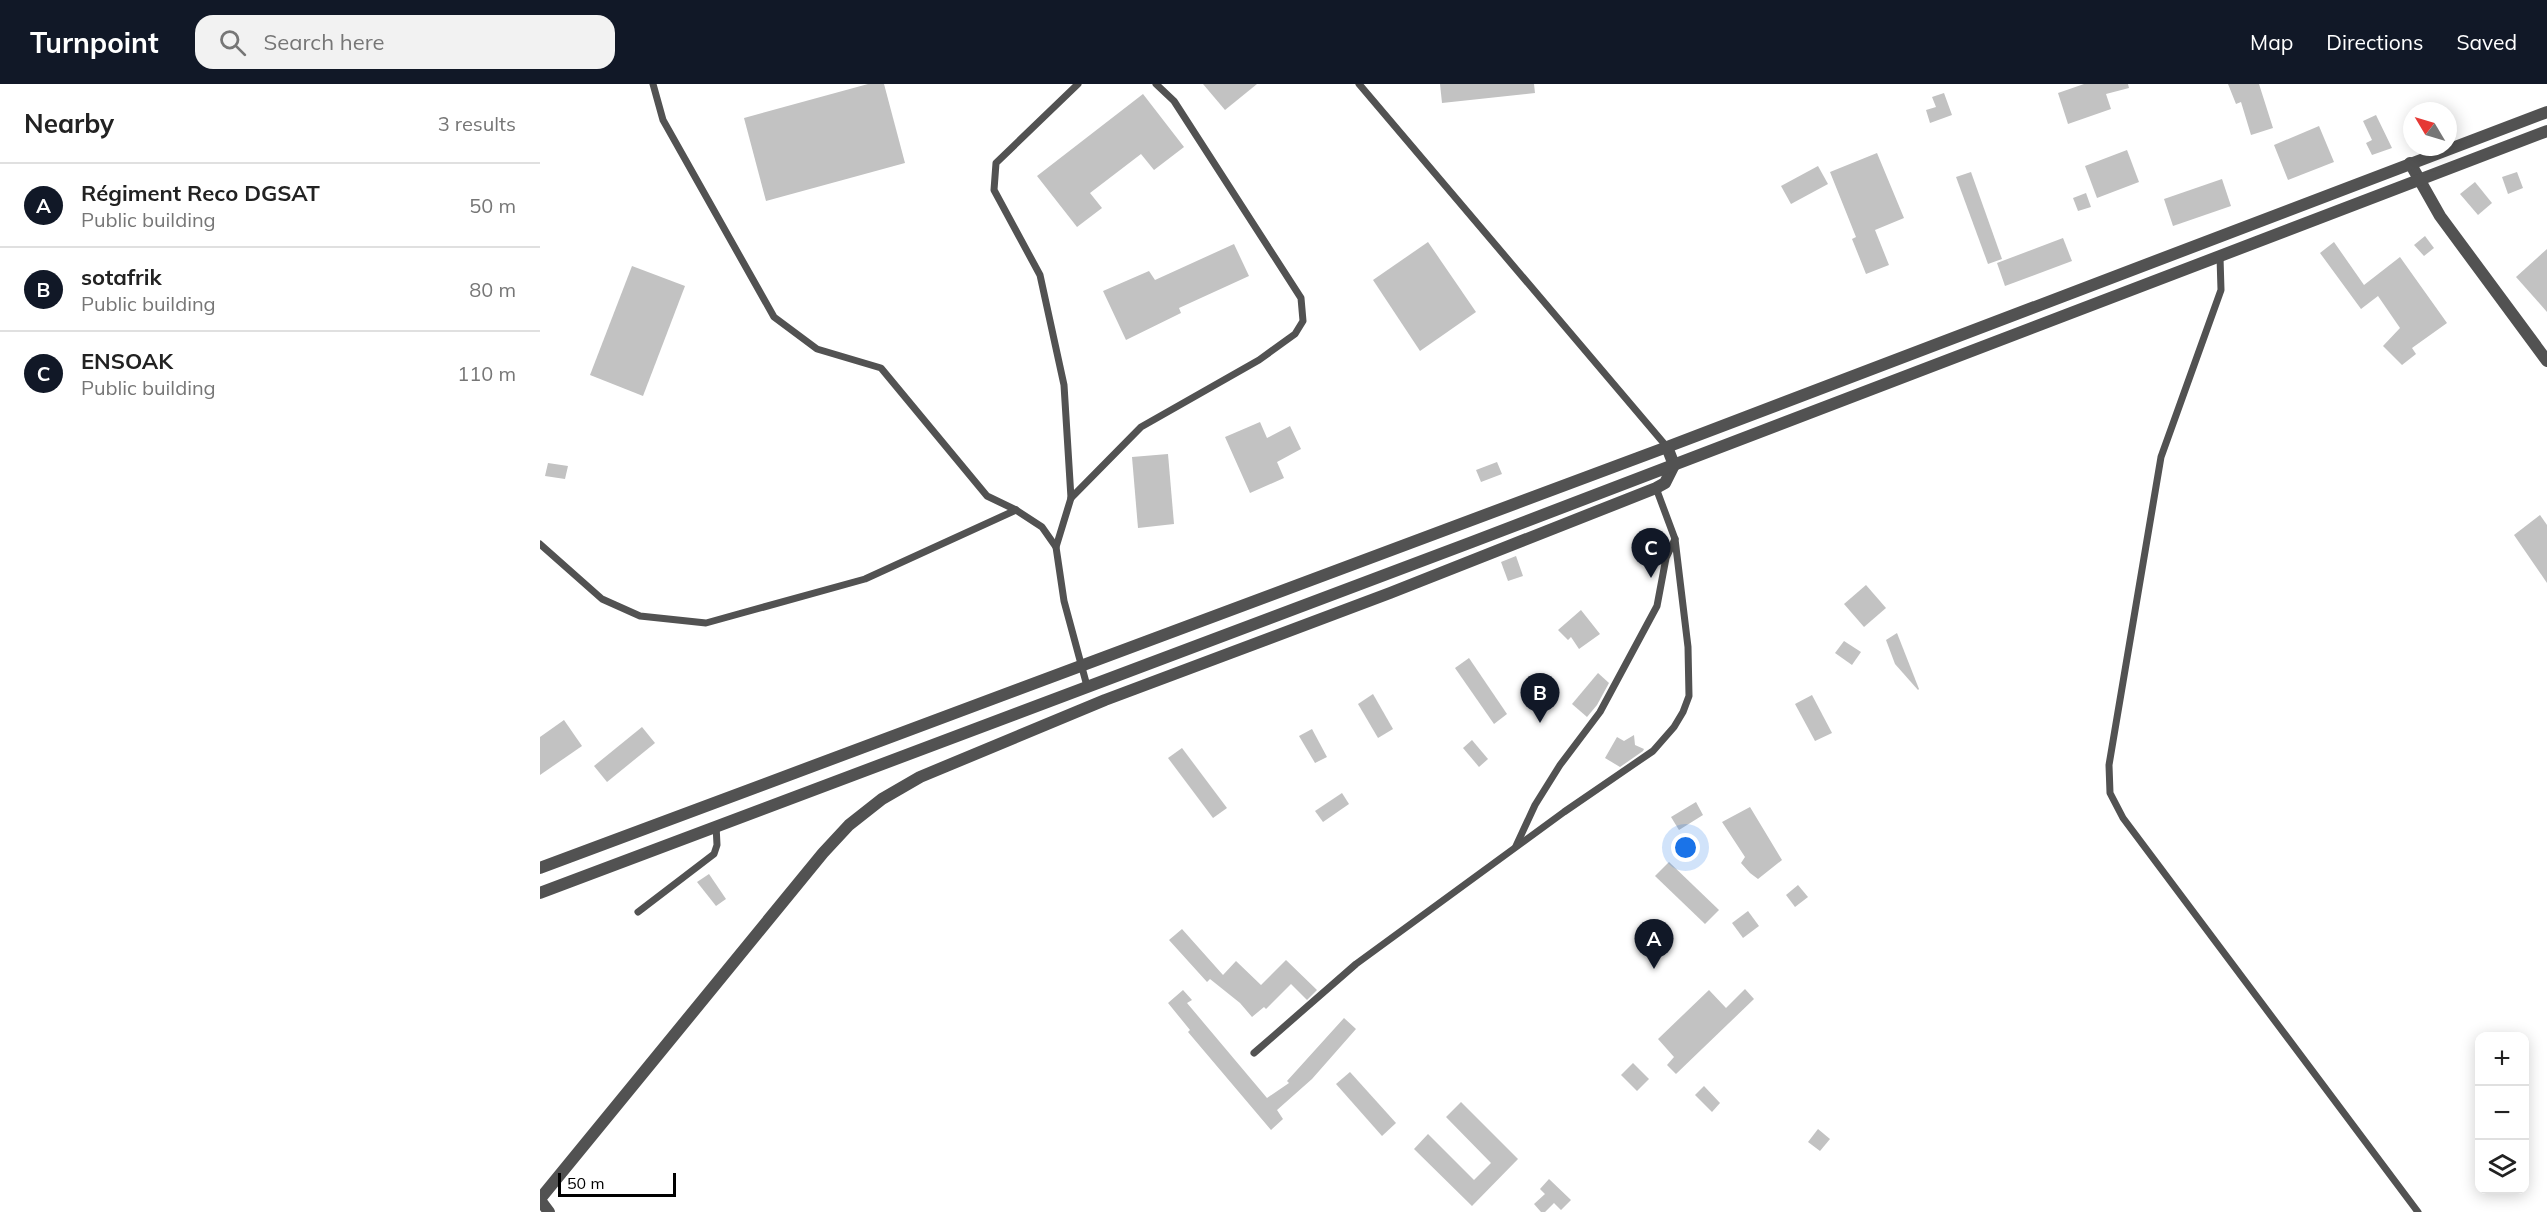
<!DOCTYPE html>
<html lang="en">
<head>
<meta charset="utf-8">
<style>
	:root { --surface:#fff; --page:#f2f2f2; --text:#222; --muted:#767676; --line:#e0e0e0; --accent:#111827 }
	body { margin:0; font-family:Mulish,sans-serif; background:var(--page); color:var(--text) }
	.controls { position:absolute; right:18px; bottom:18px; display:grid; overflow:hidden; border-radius:12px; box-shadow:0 3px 15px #0003 }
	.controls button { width:54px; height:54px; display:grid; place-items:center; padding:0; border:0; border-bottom:2px solid var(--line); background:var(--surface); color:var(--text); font:30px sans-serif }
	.compass { position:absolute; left:1863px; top:18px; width:54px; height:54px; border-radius:50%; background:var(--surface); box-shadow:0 3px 15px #0003; rotate:308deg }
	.scale { position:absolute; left:18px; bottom:15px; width:118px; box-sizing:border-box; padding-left:6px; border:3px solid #000; border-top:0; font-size:16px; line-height:21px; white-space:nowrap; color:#000; -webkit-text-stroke:4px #fff; paint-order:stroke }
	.you { position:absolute; left:1146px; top:764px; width:21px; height:21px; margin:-15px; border:4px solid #fff; border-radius:50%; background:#1a73e8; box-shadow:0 0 0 9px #1a73e833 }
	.badge { display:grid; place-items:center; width:39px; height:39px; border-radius:50%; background:var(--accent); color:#fff; font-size:20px; font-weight:700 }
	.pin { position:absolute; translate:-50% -50px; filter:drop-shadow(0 2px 3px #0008) }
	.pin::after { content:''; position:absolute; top:32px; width:21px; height:18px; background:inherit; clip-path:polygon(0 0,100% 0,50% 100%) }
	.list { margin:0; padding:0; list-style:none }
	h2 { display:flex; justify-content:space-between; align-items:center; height:78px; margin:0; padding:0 24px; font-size:26px }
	h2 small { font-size:20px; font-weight:400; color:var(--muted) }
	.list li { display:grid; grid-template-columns:39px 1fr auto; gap:18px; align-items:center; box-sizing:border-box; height:84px; padding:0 24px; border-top:2px solid var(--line) }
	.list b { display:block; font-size:22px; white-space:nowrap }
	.list p { margin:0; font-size:20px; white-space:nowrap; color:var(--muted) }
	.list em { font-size:20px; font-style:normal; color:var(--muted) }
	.icon { flex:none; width:33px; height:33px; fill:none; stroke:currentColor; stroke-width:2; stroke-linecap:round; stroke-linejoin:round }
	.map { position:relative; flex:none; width:2007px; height:1128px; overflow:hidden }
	header { display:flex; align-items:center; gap:36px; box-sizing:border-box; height:84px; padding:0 30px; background:var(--accent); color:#fff }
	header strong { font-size:28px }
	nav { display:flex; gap:33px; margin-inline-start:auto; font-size:21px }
	.search { width:420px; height:54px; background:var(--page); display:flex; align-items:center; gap:15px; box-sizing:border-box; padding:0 21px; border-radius:18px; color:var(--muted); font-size:22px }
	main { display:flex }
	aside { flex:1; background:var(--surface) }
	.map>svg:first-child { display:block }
	.building { fill:#c2c2c2 }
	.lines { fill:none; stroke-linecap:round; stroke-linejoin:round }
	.service { stroke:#525252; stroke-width:7 }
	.minor { stroke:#525252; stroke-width:12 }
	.tertiary { stroke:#525252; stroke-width:12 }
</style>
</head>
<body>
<header>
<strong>Turnpoint</strong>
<div class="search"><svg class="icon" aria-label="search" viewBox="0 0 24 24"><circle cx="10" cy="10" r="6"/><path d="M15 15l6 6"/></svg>Search here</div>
<nav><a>Map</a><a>Directions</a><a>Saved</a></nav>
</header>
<main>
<aside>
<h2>Nearby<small>3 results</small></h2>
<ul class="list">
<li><span class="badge">A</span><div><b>Régiment Reco DGSAT</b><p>Public building</p></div><em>50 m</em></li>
<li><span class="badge">B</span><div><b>sotafrik</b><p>Public building</p></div><em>80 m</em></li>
<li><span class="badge">C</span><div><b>ENSOAK</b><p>Public building</p></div><em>110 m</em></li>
</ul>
</aside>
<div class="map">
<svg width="2007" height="1128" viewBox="0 0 2007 1128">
	<rect width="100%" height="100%" fill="#fff"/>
	<g class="building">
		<path d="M 328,0 L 344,0 L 365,79 L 226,117 L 204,34 Z"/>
		<path d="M 663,0 L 717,0 L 685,26 Z"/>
		<path d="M 900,0 L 994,0 L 995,9 L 902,19 Z"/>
		<path d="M 1544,0 L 1588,0 L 1589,4 L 1566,10 L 1571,25 L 1528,40 L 1518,9 Z"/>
		<path d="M 1688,0 L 1719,0 L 1733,44 L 1711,51 L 1701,18 L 1696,20 Z"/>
		<path d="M 1404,9 L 1412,31 L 1390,39 L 1386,26 L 1396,23 L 1392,13 Z"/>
		<path d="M 603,10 L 644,63 L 614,86 L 601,70 L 550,109 L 562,124 L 537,143 L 497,92 Z"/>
		<path d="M 1836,31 L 1852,64 L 1832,71 L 1826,59 L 1832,56 L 1823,37 Z"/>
		<path d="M 1779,42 L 1794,78 L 1748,96 L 1734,61 Z"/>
		<path d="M 1587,66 L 1599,98 L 1557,114 L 1545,82 Z"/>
		<path d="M 1337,69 L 1364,134 L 1335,146 L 1349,181 L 1326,190 L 1312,155 L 1316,153 L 1290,88 Z"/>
		<path d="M 1278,82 L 1288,100 L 1251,120 L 1241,102 Z"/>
		<path d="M 1431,88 L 1462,175 L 1448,180 L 1416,93 Z"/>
		<path d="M 1977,88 L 1983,104 L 1968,110 L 1962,93 Z"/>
		<path d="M 1682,95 L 1691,122 L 1633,142 L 1624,115 Z"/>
		<path d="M 1935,98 L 1952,119 L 1938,131 L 1920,110 Z"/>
		<path d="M 1546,109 L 1551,123 L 1538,127 L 1533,114 Z"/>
		<path d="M 1885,152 L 1894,164 L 1884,172 L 1874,161 Z"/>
		<path d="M 1523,154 L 1532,177 L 1465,202 L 1457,179 Z"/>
		<path d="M 888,158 L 936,228 L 880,267 L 833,196 Z"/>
		<path d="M 1794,158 L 1824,201 L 1860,173 L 1907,239 L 1872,264 L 1876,270 L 1862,281 L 1843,262 L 1860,244 L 1838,212 L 1821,225 L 1780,169 Z"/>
		<path d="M 694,160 L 709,192 L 639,224 L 641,229 L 586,256 L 563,207 L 609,187 L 615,196 Z"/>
		<path d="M 2007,165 L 2007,228 L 1976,193 Z"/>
		<path d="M 92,182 L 145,202 L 103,312 L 50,291 Z"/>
		<path d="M 720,338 L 727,354 L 750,342 L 761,365 L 737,378 L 744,394 L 710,409 L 685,353 Z"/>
		<path d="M 628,370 L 634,440 L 598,444 L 592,373 Z"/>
		<path d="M 957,378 L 962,390 L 941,398 L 936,386 Z"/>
		<path d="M 8,379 L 28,382 L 25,395 L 5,392 Z"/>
		<path d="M 2000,431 L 2007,441 L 2007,499 L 1974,451 Z"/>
		<path d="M 976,472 L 983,492 L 968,497 L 961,478 Z"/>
		<path d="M 1326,501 L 1346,524 L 1324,543 L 1304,520 Z"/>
		<path d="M 1041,526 L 1060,550 L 1039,565 L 1031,553 L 1028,556 L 1018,546 Z"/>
		<path d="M 1357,549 L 1379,605 L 1378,606 L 1355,580 L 1346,556 Z"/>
		<path d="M 1304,557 L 1321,568 L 1312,581 L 1295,569 Z"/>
		<path d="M 929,574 L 967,630 L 954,640 L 915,584 Z"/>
		<path d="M 1058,589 L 1069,599 L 1057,621 L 1047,633 L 1032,620 Z"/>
		<path d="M 833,610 L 853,645 L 838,654 L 818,620 Z"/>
		<path d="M 1272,611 L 1292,649 L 1275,657 L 1255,620 Z"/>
		<path d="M 24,636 L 42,662 L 0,691 L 0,653 Z"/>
		<path d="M 102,643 L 115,659 L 67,698 L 54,682 Z"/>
		<path d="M 772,645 L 787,673 L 775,679 L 759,652 Z"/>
		<path d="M 1094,651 L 1095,661 L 1104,665 L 1103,667 L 1080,683 L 1065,674 L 1077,653 L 1084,657 Z"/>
		<path d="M 932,656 L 948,675 L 939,683 L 923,664 Z"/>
		<path d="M 642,664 L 687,724 L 673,734 L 628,674 Z"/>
		<path d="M 802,709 L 809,720 L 783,738 L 775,727 Z"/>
		<path d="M 1156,718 L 1163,731 L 1139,746 L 1131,733 Z"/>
		<path d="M 1210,723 L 1242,776 L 1218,795 L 1210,789 L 1201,779 L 1205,773 L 1182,738 Z"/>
		<path d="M 1129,778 L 1179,826 L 1165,840 L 1115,792 Z"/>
		<path d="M 169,790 L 186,815 L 176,822 L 157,798 Z"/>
		<path d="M 1258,801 L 1268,813 L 1255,823 L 1246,811 Z"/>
		<path d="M 1208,827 L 1219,842 L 1203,854 L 1192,839 Z"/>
		<path d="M 642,845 L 683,891 L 696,877 L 721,901 L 746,876 L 777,906 L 767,916 L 751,900 L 726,925 L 724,923 L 712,933 L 700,919 L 670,895 L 667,898 L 629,856 Z"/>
		<path d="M 1205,905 L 1214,915 L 1136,990 L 1127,981 L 1134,973 L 1118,955 L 1169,906 L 1186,924 Z"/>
		<path d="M 643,906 L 652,916 L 647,919 L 727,1014 L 749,999 L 747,997 L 804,934 L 816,945 L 772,995 L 737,1026 L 743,1035 L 731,1046 L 648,948 L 650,946 L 628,919 Z"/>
		<path d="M 1093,979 L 1109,995 L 1097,1007 L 1081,991 Z"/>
		<path d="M 810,988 L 856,1039 L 842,1052 L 796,1000 Z"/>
		<path d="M 1164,1002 L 1180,1019 L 1172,1028 L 1155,1011 Z"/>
		<path d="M 921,1018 L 978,1075 L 932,1122 L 874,1065 L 888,1050 L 934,1096 L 951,1079 L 906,1033 Z"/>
		<path d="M 1278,1045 L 1290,1055 L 1280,1067 L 1268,1058 Z"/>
		<path d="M 1009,1095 L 1031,1116 L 1021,1126 L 1014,1119 L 1005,1128 L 1001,1128 L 994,1120 L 1005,1110 L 1000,1105 Z"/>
	</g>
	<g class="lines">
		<g class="service">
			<path d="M 113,0 L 123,36 L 234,233 L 277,265 L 341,284 L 447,412 L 476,426 L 502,443 L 516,463 L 524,517 L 547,602"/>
			<path d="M 819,0 L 1127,363"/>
			<path d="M 1680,173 L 1681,206 L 1621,373 L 1569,681 L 1570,709 L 1583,734 L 1878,1128"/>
			<path d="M 531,414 L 601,343 L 719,276 L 755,250 L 763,237 L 761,214 L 634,17 L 616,0"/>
			<path d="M 0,460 L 62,515 L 100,532 L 166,539 L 325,495 L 476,426"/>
			<path d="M 516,463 L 531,414 L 524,301 L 500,191 L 454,106 L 456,79 L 538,0"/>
			<path d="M 976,762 L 995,721 L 1020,681 L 1060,628 L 1117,522 L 1126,474 L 1135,455"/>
			<path d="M 98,828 L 174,770 L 177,761 L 176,741"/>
			<path d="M 714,969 L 816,880 L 1024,728 L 1113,667 L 1134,643 L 1143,628 L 1149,612 L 1148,563 L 1135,455 L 1116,404"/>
		</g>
		<g class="minor">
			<path d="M 1870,79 L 1900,132 L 2007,277"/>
			<path d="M 0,1115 L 283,769 L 309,741 L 342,715 L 380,693 L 565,616 L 850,509 L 1116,404 L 1125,399 L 1134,381 L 1127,363"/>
			<path d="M 0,1116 L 9,1128"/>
		</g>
		<g class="tertiary">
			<path d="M 0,784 L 1127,363 L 2007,28"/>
			<path d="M 0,809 L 932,458 L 2007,47"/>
		</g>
	</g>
</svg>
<div class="controls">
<button>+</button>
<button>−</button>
<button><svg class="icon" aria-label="layers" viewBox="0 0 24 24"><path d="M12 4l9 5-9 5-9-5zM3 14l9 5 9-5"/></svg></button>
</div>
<svg class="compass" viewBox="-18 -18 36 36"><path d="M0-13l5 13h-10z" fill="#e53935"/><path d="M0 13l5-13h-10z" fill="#767676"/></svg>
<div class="scale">50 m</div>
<div class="you"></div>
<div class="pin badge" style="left:1114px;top:885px">A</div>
<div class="pin badge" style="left:1000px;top:639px">B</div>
<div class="pin badge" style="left:1111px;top:494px">C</div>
</div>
</main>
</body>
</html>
